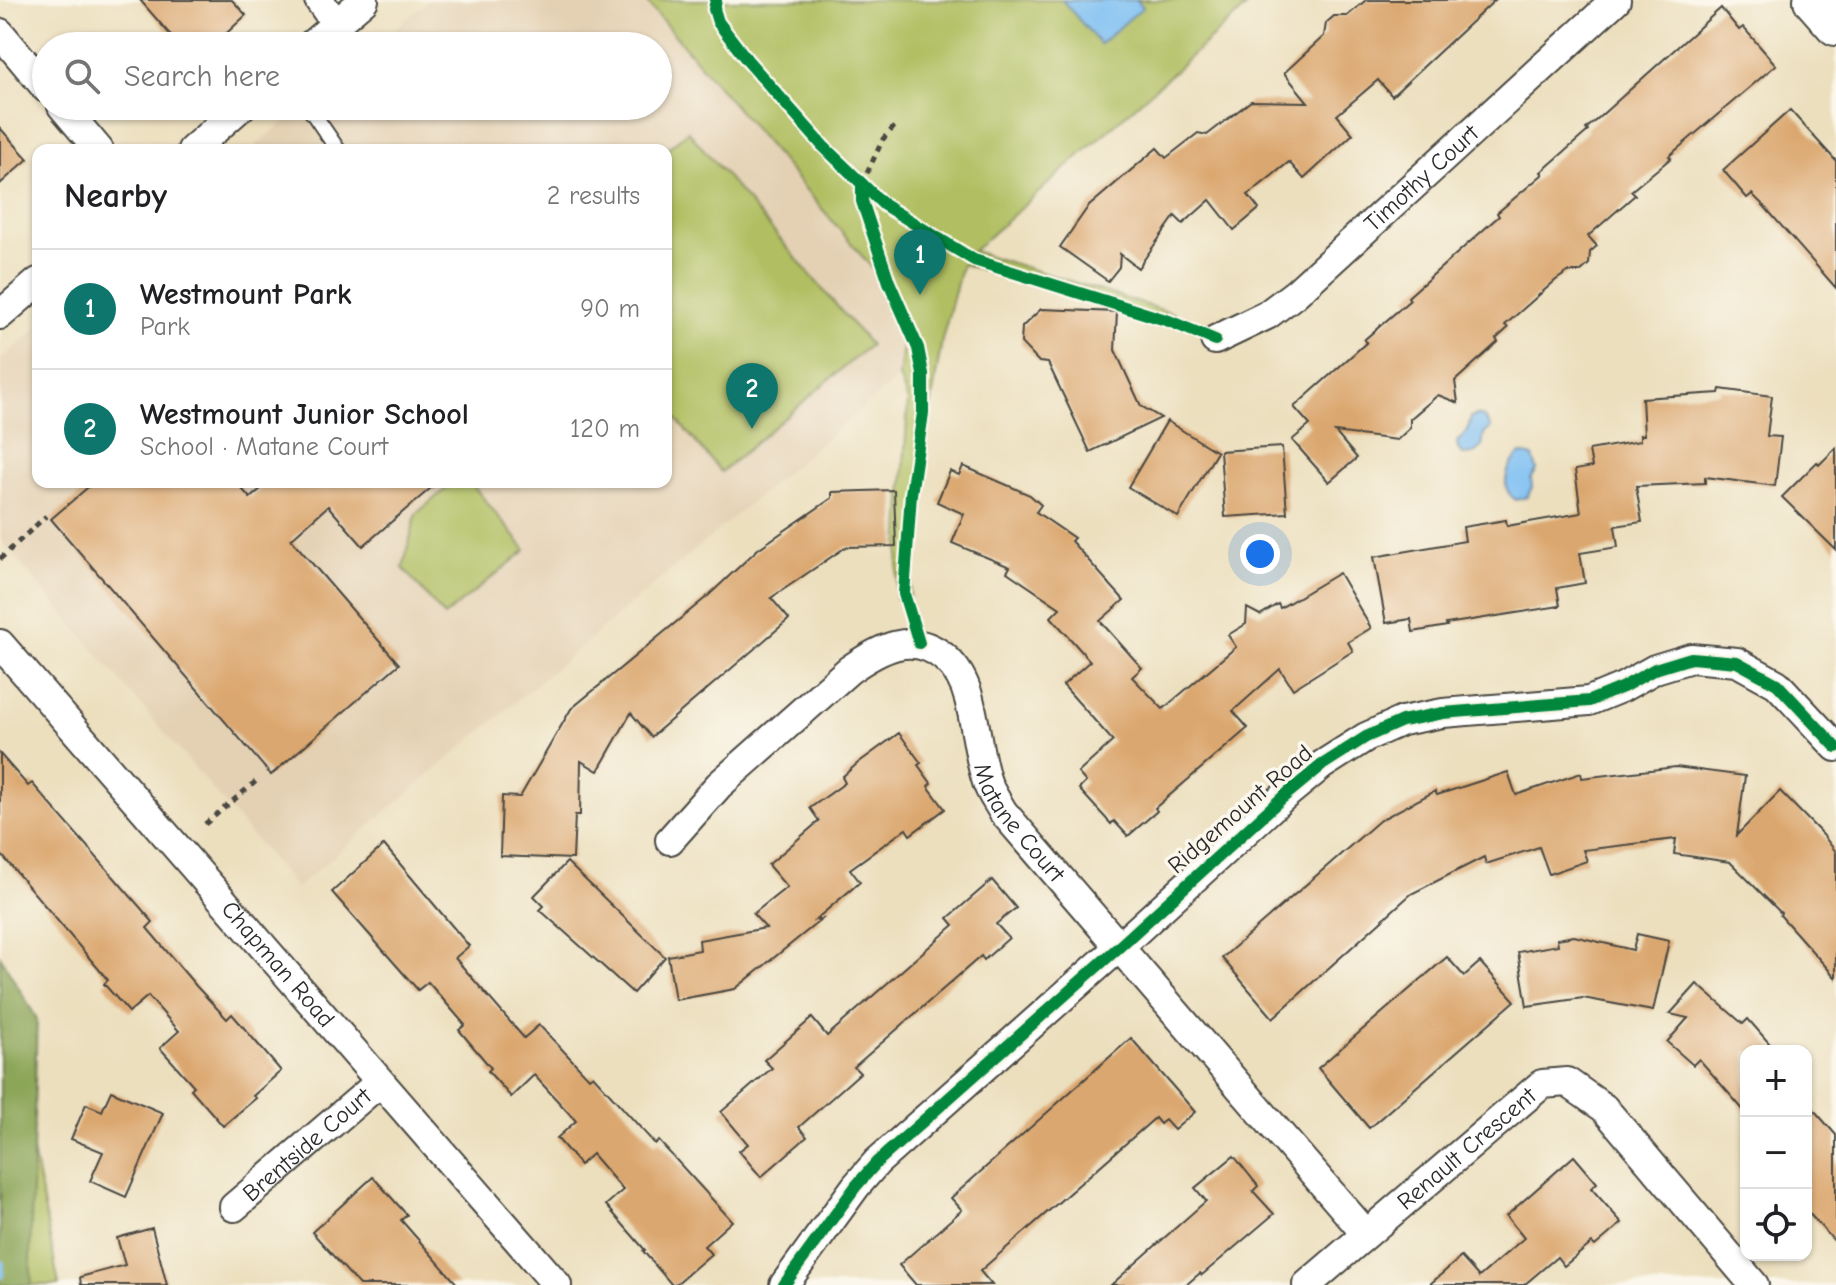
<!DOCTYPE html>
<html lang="en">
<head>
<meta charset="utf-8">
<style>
	:root { --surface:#fff; --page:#f2f2f2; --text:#202124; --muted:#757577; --line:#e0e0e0; --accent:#0f766e }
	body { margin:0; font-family:"Comic Neue",sans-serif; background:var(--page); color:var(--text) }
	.controls { position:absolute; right:24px; bottom:24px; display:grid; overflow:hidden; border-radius:16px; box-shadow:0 2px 6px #0004 }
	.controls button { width:72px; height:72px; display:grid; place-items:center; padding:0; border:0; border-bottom:2px solid var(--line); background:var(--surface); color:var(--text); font:40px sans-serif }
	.you { position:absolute; left:1260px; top:554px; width:28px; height:28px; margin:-20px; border:6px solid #fff; border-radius:50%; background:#1a73e8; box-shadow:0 0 0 12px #1a73e833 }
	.badge { display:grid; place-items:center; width:52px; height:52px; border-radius:50%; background:var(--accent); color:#fff; font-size:26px; font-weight:700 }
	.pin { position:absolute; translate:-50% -66px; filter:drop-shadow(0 2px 4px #0008) }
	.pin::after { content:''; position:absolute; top:42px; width:28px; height:24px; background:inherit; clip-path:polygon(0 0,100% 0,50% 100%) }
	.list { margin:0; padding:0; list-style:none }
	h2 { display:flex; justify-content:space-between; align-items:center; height:104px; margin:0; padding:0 32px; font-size:34px }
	h2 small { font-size:26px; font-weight:400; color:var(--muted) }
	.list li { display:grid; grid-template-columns:52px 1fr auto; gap:24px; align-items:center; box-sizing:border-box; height:120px; padding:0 32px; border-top:2px solid var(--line) }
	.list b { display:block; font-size:30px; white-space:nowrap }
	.list p { margin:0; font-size:26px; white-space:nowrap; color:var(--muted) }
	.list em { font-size:26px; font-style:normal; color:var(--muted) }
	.icon { flex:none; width:44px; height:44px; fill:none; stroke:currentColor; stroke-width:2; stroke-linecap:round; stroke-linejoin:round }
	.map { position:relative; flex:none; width:1836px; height:1285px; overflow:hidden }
	.search { position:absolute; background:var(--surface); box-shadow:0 2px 6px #0004; left:32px; top:32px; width:640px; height:88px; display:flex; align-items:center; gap:20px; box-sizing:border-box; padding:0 28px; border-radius:44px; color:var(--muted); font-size:30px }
	.panel { position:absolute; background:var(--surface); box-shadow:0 2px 6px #0004; left:32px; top:144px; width:640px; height:344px; border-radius:16px }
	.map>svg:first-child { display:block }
	.built { fill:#e4d1b4 }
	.green { fill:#b1bf62; stroke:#6e7546; stroke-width:2 }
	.forest { fill:#8ca658; stroke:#5c6842; stroke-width:2 }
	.water { fill:#7ebff3; stroke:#54758f; stroke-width:2 }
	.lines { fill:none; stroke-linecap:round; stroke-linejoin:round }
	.stream { stroke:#7ebff3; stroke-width:9 }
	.building { fill:#dba76f }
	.lane-casing { stroke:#484641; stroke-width:18 }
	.street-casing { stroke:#484641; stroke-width:32 }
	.secondary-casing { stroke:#484641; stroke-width:44 }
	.path { stroke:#484641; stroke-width:5; stroke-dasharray:6 6; stroke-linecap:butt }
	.lane { stroke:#fff; stroke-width:14 }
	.street { stroke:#fff; stroke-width:28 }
	.secondary { stroke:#fff; stroke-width:40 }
	.cycleway-casing { stroke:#fbf7ec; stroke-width:17 }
	.cycleway { stroke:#00873e; stroke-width:12 }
	.labels { text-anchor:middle; stroke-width:7; stroke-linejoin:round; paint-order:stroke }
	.street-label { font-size:24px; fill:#2b2b2b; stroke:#fbf7ec }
</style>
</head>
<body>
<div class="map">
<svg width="1836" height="1285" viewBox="0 0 1836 1285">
	<rect width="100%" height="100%" fill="#fbf7ec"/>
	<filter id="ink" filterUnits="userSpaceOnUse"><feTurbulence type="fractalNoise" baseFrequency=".0125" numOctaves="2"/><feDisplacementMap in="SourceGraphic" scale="16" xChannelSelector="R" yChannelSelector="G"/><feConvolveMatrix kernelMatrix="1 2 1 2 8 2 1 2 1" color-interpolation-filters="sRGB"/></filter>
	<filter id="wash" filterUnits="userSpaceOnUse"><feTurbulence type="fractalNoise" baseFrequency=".006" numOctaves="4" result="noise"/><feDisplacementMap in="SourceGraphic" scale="32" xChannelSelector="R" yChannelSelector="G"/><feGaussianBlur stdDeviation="1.8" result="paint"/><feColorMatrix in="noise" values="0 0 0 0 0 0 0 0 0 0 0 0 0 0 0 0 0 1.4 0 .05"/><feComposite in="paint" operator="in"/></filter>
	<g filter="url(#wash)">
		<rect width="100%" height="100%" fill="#ecdfbe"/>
		<path class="built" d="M 429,0 L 645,0 L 879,276 L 903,343 L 899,377 L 296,888 L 0,539 L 0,360 L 38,328 L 38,482 L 666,482 L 666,150 L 250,150 L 303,106 L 658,106 L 658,46 L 374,46 Z"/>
		<g class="green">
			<path d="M 645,0 L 1254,0 L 973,251 L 1175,314 L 1171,324 L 962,264 L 942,340 L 923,454 L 909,598 L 896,598 L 908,401 L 899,377 L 903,343 L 879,276 Z"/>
			<path d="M 688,131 L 870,345 L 721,472 L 666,407 L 666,150 Z"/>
			<path d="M 454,482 L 470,482 L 526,550 L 444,616 L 403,568 L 416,514 Z"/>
			<path d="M 0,1055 L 31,1140 L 59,1285 L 0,1285 Z"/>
		</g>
		<path class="forest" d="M 0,956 L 37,1019 L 30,1257 L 32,1285 L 0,1285 Z"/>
		<g class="water">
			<path d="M 1062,0 L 1137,0 L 1143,7 L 1100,44 Z"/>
			<path d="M 1477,415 L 1484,417 L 1491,428 L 1484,434 L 1482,446 L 1473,454 L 1463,455 L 1458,449 L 1457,442 L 1467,432 L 1471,417 Z"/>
			<path d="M 1521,454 L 1533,457 L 1537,470 L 1531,479 L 1532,487 L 1527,497 L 1516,500 C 1499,489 1506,465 1521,454 Z"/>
		</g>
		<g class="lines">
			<path class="stream" d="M 0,1264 L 0,1275"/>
		</g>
		<g id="blocks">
			<g class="building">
				<path d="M 140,0 L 232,0 L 246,15 L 213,46 L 180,46 Z"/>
				<path d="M 1366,0 L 1495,0 L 1392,96 L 1378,80 L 1337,115 L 1353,134 L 1304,179 L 1289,162 L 1248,195 L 1259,209 L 1234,230 L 1210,200 L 1183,224 L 1175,216 L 1138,268 L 1120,254 L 1119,267 L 1108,281 L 1060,247 L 1088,207 L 1157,148 L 1166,158 L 1198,133 L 1207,135 L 1251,101 L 1308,102 L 1284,73 L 1324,36 L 1326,23 L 1334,16 L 1347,16 Z"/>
				<path d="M 1721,8 L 1739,30 L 1743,27 L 1776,65 L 1669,156 L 1671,158 L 1631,191 L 1635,195 L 1588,236 L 1597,246 L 1590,252 L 1589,264 L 1580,272 L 1568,272 L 1556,280 L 1505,325 L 1508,328 L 1496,339 L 1498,342 L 1455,381 L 1458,403 L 1438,395 L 1410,419 L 1410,428 L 1397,440 L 1335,432 L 1357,458 L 1329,482 L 1292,440 L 1310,425 L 1294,407 L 1367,342 L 1364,340 L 1410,300 L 1408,297 L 1499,216 L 1497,213 L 1543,174 L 1541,172 L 1588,131 L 1586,129 Z"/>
				<path d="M 1790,110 L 1836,161 L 1836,288 L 1764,206 L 1752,194 L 1747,198 L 1723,170 Z"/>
				<path d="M 0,128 L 28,159 L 0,184 Z"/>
				<path d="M 1041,309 L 1117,312 L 1115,350 L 1141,406 L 1161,418 L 1090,452 L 1048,363 L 1039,362 L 1021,343 L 1022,327 Z"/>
				<path d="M 1720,389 L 1772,396 L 1767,436 L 1781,437 L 1775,486 L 1705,477 L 1705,483 L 1636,486 L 1642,522 L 1615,526 L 1618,547 L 1580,553 L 1585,583 L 1557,588 L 1560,606 L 1446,624 L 1447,626 L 1413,632 L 1411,619 L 1386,623 L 1374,557 L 1465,541 L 1463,527 L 1506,520 L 1507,526 L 1581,513 L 1575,470 L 1592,467 L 1589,450 L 1640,441 L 1640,435 L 1644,435 L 1642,398 L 1719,393 Z"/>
				<path d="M 1167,421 L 1217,452 L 1178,517 L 1128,487 Z"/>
				<path d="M 1282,447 L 1287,513 L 1225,517 L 1220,451 Z"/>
				<path d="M 1836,448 L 1836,550 L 1782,497 L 1817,462 L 1819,465 Z"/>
				<path d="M 963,466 L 1030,495 L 1041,505 L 1036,512 L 1074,538 L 1071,541 L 1124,600 L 1100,621 L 1142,668 L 1132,677 L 1163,709 L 1236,647 L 1228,635 L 1246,624 L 1247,608 L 1260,615 L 1278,604 L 1280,608 L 1339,573 L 1371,628 L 1348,642 L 1353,651 L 1293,689 L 1280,669 L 1233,711 L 1248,728 L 1155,808 L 1157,811 L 1128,836 L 1114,821 L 1111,824 L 1079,789 L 1086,782 L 1078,773 L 1113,741 L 1063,685 L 1090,661 L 1051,617 L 1060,608 L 1007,572 L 1010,567 L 952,543 L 964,514 L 937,502 L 950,471 L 959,475 Z"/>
				<path d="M 94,482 L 236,482 L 250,498 L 269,482 L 438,482 L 363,546 L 328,506 L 291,539 L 399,664 L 271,775 L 51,519 Z"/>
				<path d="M 894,490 L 896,546 L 846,547 L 771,598 L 789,619 L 787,621 L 651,737 L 631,713 L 598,771 L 581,761 L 580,815 L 575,815 L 573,859 L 500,856 L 502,796 L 520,797 L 571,709 L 709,595 L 758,549 L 832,498 L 832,492 Z"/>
				<path d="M 899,733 L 921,763 L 918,765 L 931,783 L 928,786 L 945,809 L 910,835 L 906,829 L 850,869 L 860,882 L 815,920 L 822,919 L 735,989 L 675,1000 L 668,956 L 700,950 L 699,940 L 766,928 L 753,914 L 787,887 L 768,865 L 819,821 L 810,808 L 845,783 L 842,777 L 858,763 Z"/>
				<path d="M 0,754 L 28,786 L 32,783 L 153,922 L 147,928 L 197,987 L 227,1019 L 232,1014 L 281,1071 L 253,1096 L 256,1098 L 223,1126 L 191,1089 L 194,1086 L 160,1048 L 179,1031 L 148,996 L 129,1012 L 104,984 L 108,980 L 0,853 Z"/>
				<path d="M 1676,767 L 1745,776 L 1737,835 L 1780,791 L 1823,835 L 1836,852 L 1836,978 L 1780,915 L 1781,913 L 1730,862 L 1674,854 L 1676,839 L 1583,850 L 1587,861 L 1549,874 L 1539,847 L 1486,864 L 1484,857 L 1411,894 L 1273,1018 L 1222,958 L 1380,820 L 1435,791 L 1437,795 L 1508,772 L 1516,795 L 1581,773 L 1582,778 Z"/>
				<path d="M 384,845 L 469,946 L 455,958 L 524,1038 L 539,1025 L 589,1078 L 593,1075 L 655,1144 L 659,1141 L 732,1221 L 704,1246 L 711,1254 L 675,1285 L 672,1285 L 643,1251 L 645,1250 L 606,1205 L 623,1190 L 592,1154 L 580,1165 L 557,1138 L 576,1121 L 534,1075 L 511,1097 L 488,1071 L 491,1068 L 459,1030 L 465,1025 L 428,982 L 418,990 L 332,892 Z"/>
				<path d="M 567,862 L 665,957 L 633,993 L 540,910 L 544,906 L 534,896 Z"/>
				<path d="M 992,880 L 1016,908 L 996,924 L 1009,938 L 984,960 L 981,956 L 854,1067 L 860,1073 L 799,1127 L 807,1137 L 761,1177 L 739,1151 L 748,1144 L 721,1112 L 772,1068 L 764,1060 L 812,1018 L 827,1036 L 954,925 L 948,918 Z"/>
				<path d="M 1637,934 L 1669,941 L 1653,1011 L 1583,998 L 1527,1006 L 1518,952 L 1558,945 L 1557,939 L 1574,936 L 1633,950 Z"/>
				<path d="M 1447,957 L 1464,976 L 1480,962 L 1515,1001 L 1369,1128 L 1318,1068 Z"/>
				<path d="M 1697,984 L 1743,1024 L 1748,1019 L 1776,1051 L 1746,1051 L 1746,1113 L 1699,1059 L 1693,1065 L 1667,1042 L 1688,1018 L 1670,1014 Z"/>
				<path d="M 1131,1038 L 1195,1112 L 1174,1130 L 1165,1120 L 1160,1124 L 1155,1118 L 980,1271 L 992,1285 L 916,1285 L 899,1265 L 962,1210 L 951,1198 Z"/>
				<path d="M 111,1091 L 163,1113 L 126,1197 L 90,1181 L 103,1152 L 71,1139 L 86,1104 L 102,1111 Z"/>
				<path d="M 1806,1101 L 1836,1135 L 1836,1243 L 1806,1210 Z"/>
				<path d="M 1234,1156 L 1258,1186 L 1253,1191 L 1274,1214 L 1202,1275 L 1200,1273 L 1186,1285 L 1111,1285 L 1206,1201 L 1195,1188 Z"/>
				<path d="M 1574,1156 L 1597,1183 L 1591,1188 L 1622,1223 L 1595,1246 L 1592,1243 L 1564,1266 L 1557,1257 L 1524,1285 L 1429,1285 L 1461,1257 L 1479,1277 L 1524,1238 L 1506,1216 Z"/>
				<path d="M 373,1177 L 407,1215 L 401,1220 L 458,1285 L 359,1285 L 312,1232 Z"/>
				<path d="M 152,1228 L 167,1285 L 81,1285 L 80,1277 L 125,1265 L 117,1238 Z"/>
			</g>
		</g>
	</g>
	<g filter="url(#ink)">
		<use href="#blocks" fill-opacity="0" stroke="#484641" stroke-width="2"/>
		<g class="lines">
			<g class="lane-casing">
				<path id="lane" d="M 308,106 L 338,150"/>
			</g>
			<g class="street-casing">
				<g id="street">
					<path d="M 319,0 L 336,24"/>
					<path d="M 0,33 L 46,88"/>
					<path d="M 310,46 L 364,0"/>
					<path d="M 62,106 L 99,150"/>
					<path d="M 192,150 L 242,106"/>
					<path d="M 0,315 L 38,282"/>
					<path id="s1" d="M 1215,340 L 1267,315 L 1296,293 L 1616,0"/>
					<path id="s2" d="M 0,644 L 557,1285"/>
					<path id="s3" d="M 670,840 L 719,785 L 849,670 C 879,649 912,630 944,657 C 957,668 965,683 969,699 C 976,725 978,753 986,779 C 989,791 997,801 1003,812 L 1366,1234"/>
					<path id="s4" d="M 234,1207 L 380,1082"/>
					<path d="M 784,1285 L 856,1186 L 877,1162 L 1119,947 L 1282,798 L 1322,765 L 1366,737 L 1402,721 L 1443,713 L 1589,701 L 1623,687 L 1655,669 L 1691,658 L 1737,662 L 1777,684 L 1836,747"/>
					<path id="s5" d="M 1307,1285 L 1542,1084 L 1567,1082 L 1604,1108 L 1754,1285"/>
				</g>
			</g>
			<g class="secondary-casing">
				<path id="secondary" d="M 1814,0 L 1836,25"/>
			</g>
			<g class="path">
				<path d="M 862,184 L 883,139 L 895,126"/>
				<path d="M 974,260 L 1190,330"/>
				<path d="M 0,559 L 46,516"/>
				<path d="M 205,824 L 260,778"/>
			</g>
			<use href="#lane" class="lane"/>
			<use href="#street" class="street"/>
			<use href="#secondary" class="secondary"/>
			<g class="cycleway-casing">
				<g id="cycleway">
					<path d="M 716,0 L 714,9 L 718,22 L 747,60 L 823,146 L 884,205 L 974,260 L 1169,321 L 1215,340"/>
					<path d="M 862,184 L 862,201 L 889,282 L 918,348 L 923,374 L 923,413 L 911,494 L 904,594 L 919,643"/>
					<path d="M 784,1285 L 856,1186 L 877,1162 L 1119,947 L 1282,798 L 1322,765 L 1366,737 L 1402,721 L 1443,713 L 1589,701 L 1623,687 L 1655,669 L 1691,658 L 1737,662 L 1777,684 L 1836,747"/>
				</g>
			</g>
			<use href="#cycleway" class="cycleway"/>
		</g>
	</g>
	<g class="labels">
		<g class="street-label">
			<text dy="8" stroke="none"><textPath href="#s1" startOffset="264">Timothy Court</textPath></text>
			<text transform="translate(1240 809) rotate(-41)" y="8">Ridgemount Road</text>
			<text dy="8" stroke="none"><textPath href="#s3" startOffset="538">Matane Court</textPath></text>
			<text dy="8" stroke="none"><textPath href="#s2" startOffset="424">Chapman Road</textPath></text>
			<text dy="8" stroke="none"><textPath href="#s4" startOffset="96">Brentside Court</textPath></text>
			<text dy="8" stroke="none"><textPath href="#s5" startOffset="210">Renault Crescent</textPath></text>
		</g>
	</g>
</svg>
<div class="controls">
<button>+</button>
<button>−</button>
<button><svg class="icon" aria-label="locate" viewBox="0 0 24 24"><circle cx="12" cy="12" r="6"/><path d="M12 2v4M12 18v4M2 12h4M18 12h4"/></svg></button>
</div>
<div class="you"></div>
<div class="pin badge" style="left:920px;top:295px">1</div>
<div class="pin badge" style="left:752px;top:429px">2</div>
<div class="search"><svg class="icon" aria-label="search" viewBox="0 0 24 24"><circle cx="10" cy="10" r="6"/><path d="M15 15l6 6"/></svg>Search here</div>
<section class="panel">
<h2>Nearby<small>2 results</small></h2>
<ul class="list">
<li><span class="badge">1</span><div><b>Westmount Park</b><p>Park</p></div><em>90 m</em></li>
<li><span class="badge">2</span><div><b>Westmount Junior School</b><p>School · Matane Court</p></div><em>120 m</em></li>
</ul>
</section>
</div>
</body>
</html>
